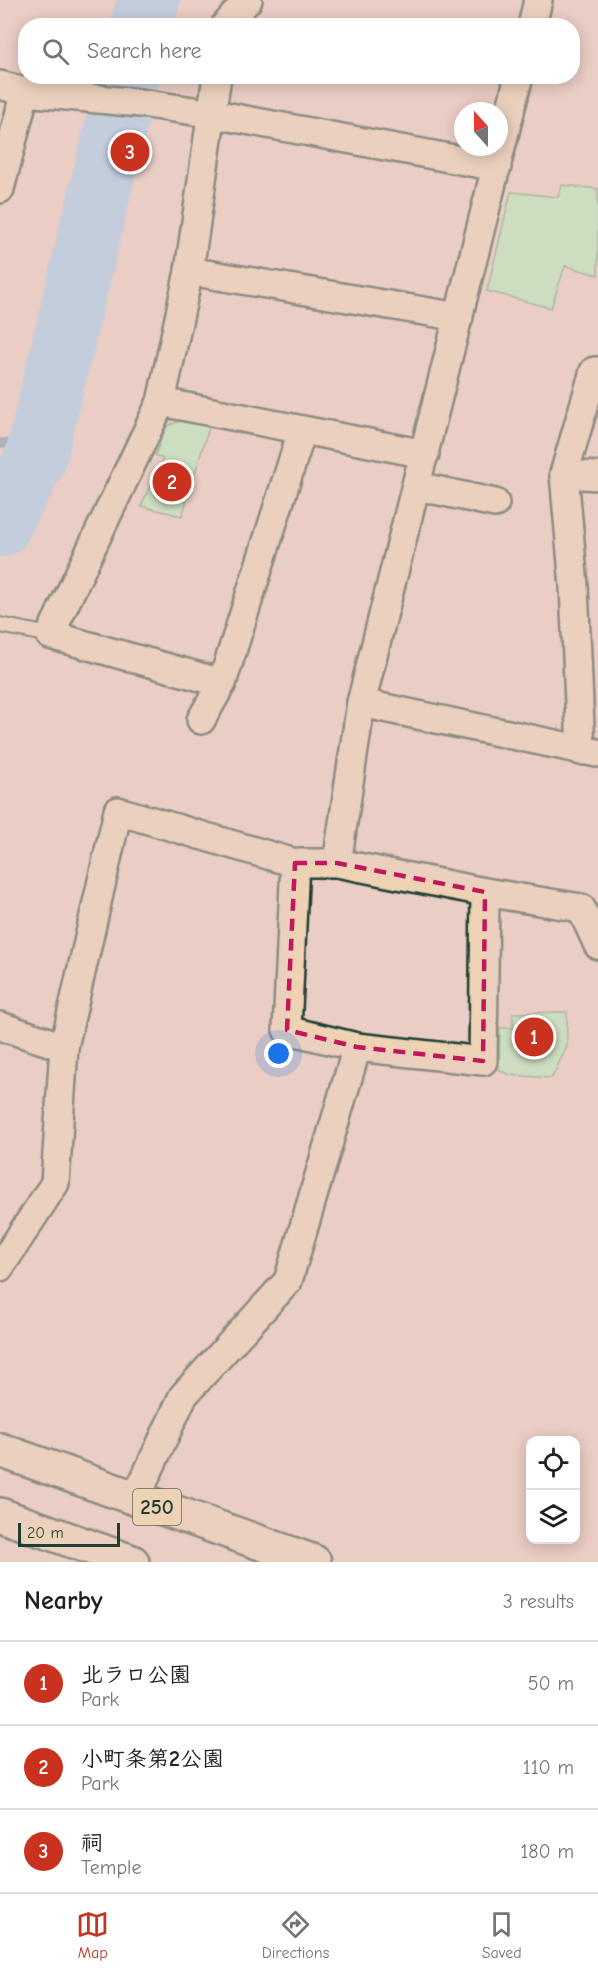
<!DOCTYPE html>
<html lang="en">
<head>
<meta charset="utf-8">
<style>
	:root { --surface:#fff; --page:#f2f2f2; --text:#202124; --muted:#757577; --line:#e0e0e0; --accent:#c8321e }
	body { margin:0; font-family:"Comic Neue","Klee One",sans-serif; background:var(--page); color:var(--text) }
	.controls { position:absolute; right:18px; bottom:18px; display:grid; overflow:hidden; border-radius:12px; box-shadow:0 3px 15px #0003 }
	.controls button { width:54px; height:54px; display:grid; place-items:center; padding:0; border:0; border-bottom:2px solid var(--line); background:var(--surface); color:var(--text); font:30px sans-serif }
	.compass { position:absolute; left:454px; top:102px; width:54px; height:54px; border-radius:50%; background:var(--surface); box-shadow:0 3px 15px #0003; rotate:339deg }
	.scale { position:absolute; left:18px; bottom:15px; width:102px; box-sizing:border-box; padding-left:6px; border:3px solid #1f3d34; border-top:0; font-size:16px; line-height:21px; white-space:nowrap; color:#1f3d34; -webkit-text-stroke:4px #edd3b4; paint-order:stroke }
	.you { position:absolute; left:279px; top:1054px; width:21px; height:21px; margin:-15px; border:4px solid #fff; border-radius:50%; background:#1a73e8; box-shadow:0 0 0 9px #1a73e833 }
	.badge { display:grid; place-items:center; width:39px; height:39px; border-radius:50%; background:var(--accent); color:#fff; font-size:20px; font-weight:700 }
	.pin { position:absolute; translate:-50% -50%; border:3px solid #fff; box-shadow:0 2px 6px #0006 }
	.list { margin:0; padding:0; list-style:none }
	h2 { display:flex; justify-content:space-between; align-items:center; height:78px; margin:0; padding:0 24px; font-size:26px }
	h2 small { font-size:20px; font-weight:400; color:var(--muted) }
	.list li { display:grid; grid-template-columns:39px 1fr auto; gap:18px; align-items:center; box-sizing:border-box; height:84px; padding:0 24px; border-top:2px solid var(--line) }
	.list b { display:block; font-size:22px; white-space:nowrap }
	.list p { margin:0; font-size:20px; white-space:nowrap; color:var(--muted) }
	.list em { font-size:20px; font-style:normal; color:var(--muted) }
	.icon { flex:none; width:33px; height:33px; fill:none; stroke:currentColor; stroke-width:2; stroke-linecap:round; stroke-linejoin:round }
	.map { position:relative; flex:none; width:598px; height:1562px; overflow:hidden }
	.search { position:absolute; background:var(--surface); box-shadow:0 3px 15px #0003; left:18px; right:18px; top:18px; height:66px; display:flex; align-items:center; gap:15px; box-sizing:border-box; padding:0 21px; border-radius:24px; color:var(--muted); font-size:22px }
	.sheet { height:330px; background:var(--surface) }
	nav { display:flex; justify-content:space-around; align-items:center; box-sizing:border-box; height:84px; border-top:2px solid var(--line); background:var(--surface); font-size:16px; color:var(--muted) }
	nav a { display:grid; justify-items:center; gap:3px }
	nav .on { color:var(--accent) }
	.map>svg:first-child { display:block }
	.green { fill:#abf0bb; stroke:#659678; stroke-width:1.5 }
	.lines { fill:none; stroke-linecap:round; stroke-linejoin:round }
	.stream { stroke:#6893a8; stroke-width:10 }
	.river { stroke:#98cdf6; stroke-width:62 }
	.service-casing { stroke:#1f3d34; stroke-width:18 }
	.minor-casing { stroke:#1f3d34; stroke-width:32 }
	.trunk-casing { stroke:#1f3d34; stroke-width:38 }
	.service { stroke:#edd3b4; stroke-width:14 }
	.minor { stroke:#edd3b4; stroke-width:27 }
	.trunk { stroke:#edd3b4; stroke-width:33 }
	.marked { fill:none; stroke:#c2185b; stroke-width:4.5; stroke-dasharray:12 8; stroke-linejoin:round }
	.labels { text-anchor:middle; stroke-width:4.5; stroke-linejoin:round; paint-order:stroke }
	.shield { fill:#edd3b4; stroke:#5d6a5a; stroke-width:1.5 }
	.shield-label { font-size:21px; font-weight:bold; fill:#1f3d34 }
</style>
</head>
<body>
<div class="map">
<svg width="598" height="1562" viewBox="0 0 598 1562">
	<rect width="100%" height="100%" fill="#eacdc4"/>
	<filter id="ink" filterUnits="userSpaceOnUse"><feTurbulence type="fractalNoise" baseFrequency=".0167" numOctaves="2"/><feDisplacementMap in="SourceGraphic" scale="12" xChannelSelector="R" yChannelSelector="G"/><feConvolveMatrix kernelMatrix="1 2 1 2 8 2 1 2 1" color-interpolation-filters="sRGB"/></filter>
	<g filter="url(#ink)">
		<g class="green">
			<path d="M 562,185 L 598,189 L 598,275 L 565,266 L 551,308 L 487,291 L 511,192 L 558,197 Z"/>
			<path d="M 187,418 L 210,424 L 182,516 L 141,506 L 163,459 L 155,455 L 167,426 Z"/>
			<path d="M 567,1012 L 567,1046 L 552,1078 L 510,1075 L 499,1070 L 500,1028 L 513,1028 L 513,1013 Z"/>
		</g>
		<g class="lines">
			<g class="stream">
				<path d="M 121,26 L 129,0"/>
				<path d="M 0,443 L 17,444 L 48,367 L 85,213 L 111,76"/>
			</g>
			<g class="river">
				<path d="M 141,26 L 149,0"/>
				<path d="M 0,526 L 35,460 L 128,76"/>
			</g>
			<g class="service-casing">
				<path id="service" d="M 0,625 L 50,635"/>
			</g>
			<g class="minor-casing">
				<g id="minor">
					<path d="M 225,26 L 248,0"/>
					<path d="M 532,26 L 538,0"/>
					<path d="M 217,76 L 189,271 L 161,402 L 50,635 L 222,683 L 302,431"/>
					<path d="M 0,85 L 25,92 L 140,103 L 214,114 L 497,167"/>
					<path d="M 0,189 L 25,92"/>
					<path d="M 189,271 L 459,317"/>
					<path d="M 161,402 L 425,454"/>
					<path d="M 564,474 L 598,476"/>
					<path d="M 417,486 L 495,503"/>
					<path d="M 361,703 L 597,753"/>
					<path d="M 201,720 L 222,683"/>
					<path d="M 581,751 L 574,586 L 564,474 L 594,371 L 598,371"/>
					<path d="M 337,863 L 361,703 L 519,76"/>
					<path d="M 485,892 L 581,908 L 598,945"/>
					<path d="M 0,1026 L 64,1047 L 55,1183 L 0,1267"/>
					<path d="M 64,1047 L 118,811 L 295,863 L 337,863 L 485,892 L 483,1061 L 357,1047"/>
					<path d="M 135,1500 L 183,1396 L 288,1281 L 357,1047 L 287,1030 L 295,863"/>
				</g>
			</g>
			<g class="trunk-casing">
				<g id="trunk">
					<path d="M 0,1450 L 314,1562"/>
					<path d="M 0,1515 L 132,1562"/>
				</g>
			</g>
			<use href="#service" class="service"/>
			<use href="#minor" class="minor"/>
			<use href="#trunk" class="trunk"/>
		</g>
	</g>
	<path d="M0 0H598V1562H0ZM 295,863 L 337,863 L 485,892 L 483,1061 L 357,1047 L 287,1030 Z" fill="#eacdc4" fill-opacity=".55" fill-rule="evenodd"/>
	<path class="marked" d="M 295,863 L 337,863 L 485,892 L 483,1061 L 357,1047 L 287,1030 Z"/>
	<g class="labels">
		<rect class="shield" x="133" y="1489" width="48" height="36" rx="4.5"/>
		<g class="shield-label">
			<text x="157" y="1514">250</text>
		</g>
	</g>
</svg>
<div class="controls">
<button><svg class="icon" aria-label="locate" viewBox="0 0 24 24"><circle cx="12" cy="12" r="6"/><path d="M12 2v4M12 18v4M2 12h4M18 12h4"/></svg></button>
<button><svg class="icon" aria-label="layers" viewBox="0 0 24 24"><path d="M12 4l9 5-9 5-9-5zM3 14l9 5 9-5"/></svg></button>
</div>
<svg class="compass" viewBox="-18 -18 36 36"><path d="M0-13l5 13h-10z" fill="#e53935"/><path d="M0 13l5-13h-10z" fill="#757577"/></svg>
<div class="scale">20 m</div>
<div class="you"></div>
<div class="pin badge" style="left:534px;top:1037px">1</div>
<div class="pin badge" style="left:172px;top:482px">2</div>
<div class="pin badge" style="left:130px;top:152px">3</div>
<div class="search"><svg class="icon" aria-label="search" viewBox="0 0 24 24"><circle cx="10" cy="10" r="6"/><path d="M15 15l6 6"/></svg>Search here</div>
</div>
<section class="sheet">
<h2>Nearby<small>3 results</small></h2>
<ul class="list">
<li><span class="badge">1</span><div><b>北ラロ公園</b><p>Park</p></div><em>50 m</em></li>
<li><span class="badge">2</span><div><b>小町条第2公園</b><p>Park</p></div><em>110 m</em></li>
<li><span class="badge">3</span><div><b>祠</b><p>Temple</p></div><em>180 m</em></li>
</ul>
</section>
<nav>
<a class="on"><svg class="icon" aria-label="map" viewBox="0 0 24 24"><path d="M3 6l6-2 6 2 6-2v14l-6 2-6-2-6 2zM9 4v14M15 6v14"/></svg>Map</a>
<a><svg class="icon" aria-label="directions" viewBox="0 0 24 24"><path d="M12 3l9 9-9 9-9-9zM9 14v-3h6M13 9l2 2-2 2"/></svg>Directions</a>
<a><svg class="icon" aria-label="saved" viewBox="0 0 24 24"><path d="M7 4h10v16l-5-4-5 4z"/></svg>Saved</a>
</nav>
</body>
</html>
